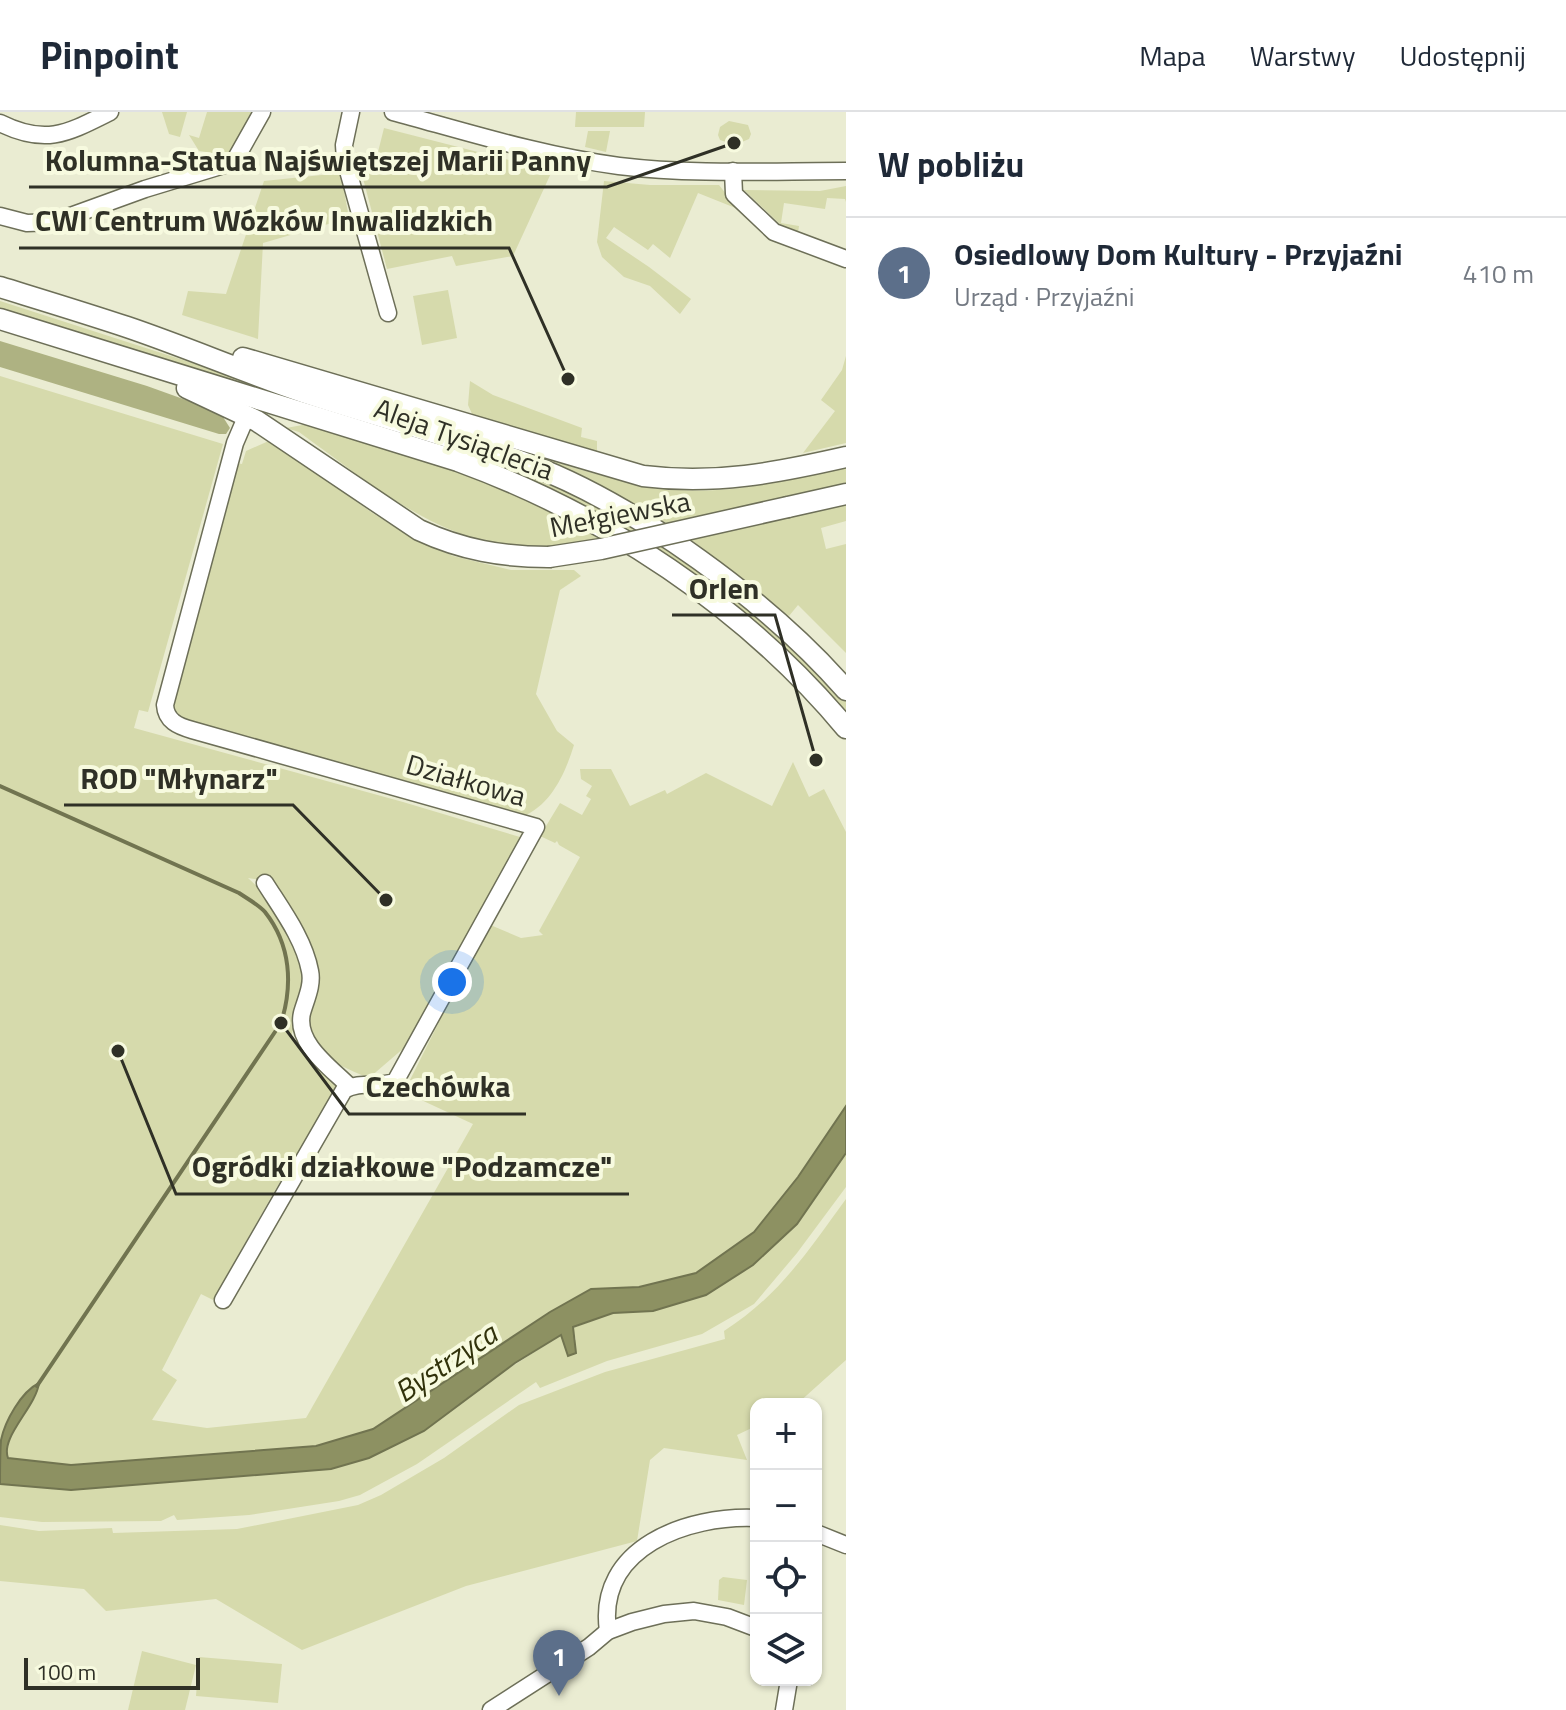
<!DOCTYPE html>
<html lang="pl">
<head>
<meta charset="utf-8">
<style>
	:root { --surface:#fff; --page:#f2f2f3; --text:#1f2937; --muted:#747a83; --line:#e0e1e3; --accent:#b45309 }
	body { margin:0; font-family:"Titillium Web",sans-serif; background:var(--page); color:var(--text) }
	.controls { position:absolute; right:24px; bottom:24px; display:grid; overflow:hidden; border-radius:16px; box-shadow:0 2px 6px #0004 }
	.controls button { width:72px; height:72px; display:grid; place-items:center; padding:0; border:0; border-bottom:2px solid var(--line); background:var(--surface); color:var(--text); font:40px sans-serif }
	.scale { position:absolute; left:24px; bottom:20px; width:176px; box-sizing:border-box; padding-left:8px; border:4px solid #2f3026; border-top:0; font-size:22px; line-height:28px; white-space:nowrap; color:#2f3026; -webkit-text-stroke:6px #f7fadf; paint-order:stroke }
	.you { position:absolute; left:452px; top:870px; width:28px; height:28px; margin:-20px; border:6px solid #fff; border-radius:50%; background:#1a73e8; box-shadow:0 0 0 12px #1a73e833 }
	.badge { display:grid; place-items:center; width:52px; height:52px; border-radius:50%; background:var(--accent); color:#fff; font-size:26px; font-weight:700 }
	.pin { position:absolute; translate:-50% -66px; filter:drop-shadow(0 2px 4px #0008) }
	.pin::after { content:''; position:absolute; top:42px; width:28px; height:24px; background:inherit; clip-path:polygon(0 0,100% 0,50% 100%) }
	.list { margin:0; padding:0; list-style:none }
	h2 { display:flex; justify-content:space-between; align-items:center; height:104px; margin:0; padding:0 32px; font-size:34px }
	h2 small { font-size:26px; font-weight:400; color:var(--muted) }
	.list li { display:grid; grid-template-columns:52px 1fr auto; gap:24px; align-items:center; box-sizing:border-box; height:112px; padding:0 32px; border-top:2px solid var(--line) }
	.list b { display:block; font-size:30px; white-space:nowrap }
	.list p { margin:0; font-size:26px; white-space:nowrap; color:var(--muted) }
	.list em { font-size:26px; font-style:normal; color:var(--muted) }
	.icon { flex:none; width:44px; height:44px; fill:none; stroke:currentColor; stroke-width:2; stroke-linecap:round; stroke-linejoin:round }
	.map { position:relative; flex:none; width:846px; height:1598px; overflow:hidden }
	header { display:flex; align-items:center; gap:48px; box-sizing:border-box; height:112px; padding:0 40px; background:var(--surface); border-bottom:2px solid var(--line) }
	header strong { font-size:38px }
	nav { display:flex; gap:44px; margin-inline-start:auto; font-size:28px }
	main { display:flex }
	aside { flex:1; background:var(--surface) }
	.map>svg:first-child { display:block }
	.green { fill:#d6daac }
	.forest { fill:#aeb282 }
	.water { fill:#8d9162; stroke:#717450; stroke-width:2 }
	.lines { fill:none; stroke-linecap:round; stroke-linejoin:round }
	.stream { stroke:#717450; stroke-width:4 }
	.minor-casing { stroke:#6d6f58; stroke-width:19 }
	.major-casing { stroke:#6d6f58; stroke-width:23 }
	.minor { stroke:#fff; stroke-width:16 }
	.major { stroke:#fff; stroke-width:20 }
	.major-bridge-casing { stroke:#6d6f58; stroke-width:23; stroke-linecap:butt }
	.major-bridge { stroke:#fff; stroke-width:20 }
	.labels { text-anchor:middle; stroke-width:8; stroke-linejoin:round; paint-order:stroke }
	.street-label { font-size:28px; fill:#2f3026; stroke:#f7fadf }
	.water-label { font-size:30px; font-style:italic; fill:#31320b; stroke:#f7fadf }
	.leader { fill:none; stroke:#2f3026; stroke-width:3 }
	.callout-dot { fill:#2f3026; stroke:#f7fadf; stroke-width:3 }
	.callout-label { font-size:30px; text-anchor:middle; font-weight:bold; fill:#2f3026; stroke:#f7fadf; stroke-width:8; stroke-linejoin:round; paint-order:stroke }
</style>
</head>
<body>
<header>
<strong>Pinpoint</strong>
<nav><a>Mapa</a><a>Warstwy</a><a>Udostępnij</a></nav>
</header>
<main>
<div class="map">
<svg width="846" height="1598" viewBox="0 0 846 1598">
	<rect width="100%" height="100%" fill="#eaecd2"/>
	<g class="green">
		<path d="M 162,0 L 187,0 L 180,25 L 169,22 Z"/>
		<path d="M 207,0 L 257,0 L 237,37 L 227,43 L 199,39 L 189,23 L 199,26 Z"/>
		<path d="M 576,0 L 645,0 L 644,15 L 575,15 Z"/>
		<path d="M 729,9 L 748,13 L 751,22 L 749,27 L 735,33 L 720,28 L 718,23 L 720,15 Z"/>
		<path d="M 384,16 L 552,59 L 513,144 L 456,154 L 452,144 L 387,157 L 356,40 L 377,44 Z"/>
		<path d="M 588,19 L 610,19 L 606,40 L 585,35 Z"/>
		<path d="M 331,54 L 340,57 L 349,106 L 263,131 L 258,227 L 182,203 L 188,179 L 226,182 L 264,69 L 331,62 Z"/>
		<path d="M 604,69 L 650,73 L 719,73 L 738,97 L 698,81 L 670,146 L 653,132 L 648,138 L 614,115 L 606,126 L 649,155 L 691,187 L 680,202 L 650,174 L 624,165 L 602,145 L 597,130 Z"/>
		<path d="M 846,74 L 846,90 L 845,87 L 827,86 L 825,97 L 784,91 L 781,111 L 799,114 L 798,121 L 783,115 L 744,78 L 820,79 Z"/>
		<path d="M 448,178 L 457,226 L 422,233 L 413,184 Z"/>
		<path d="M 0,189 L 301,286 L 300,292 L 0,199 Z"/>
		<path d="M 846,244 L 846,331 L 803,341 L 835,299 L 821,288 L 842,258 Z"/>
		<path d="M 0,264 L 223,332 L 148,600 L 139,598 L 134,616 L 403,690 L 520,725 L 521,732 L 412,929 L 369,966 C 343,956 298,936 305,902 C 308,888 315,874 315,860 C 314,839 284,791 274,770 L 248,766 L 277,793 L 299,831 L 305,852 L 307,871 L 291,925 L 341,970 L 274,1080 L 213,1188 L 201,1182 L 162,1258 L 177,1268 L 152,1308 L 207,1316 L 306,1306 L 473,1012 L 404,980 L 488,812 L 521,826 L 543,823 L 539,819 L 580,745 L 559,733 L 557,729 L 555,731 L 540,724 L 560,691 L 582,703 L 591,687 L 586,684 L 592,674 L 581,667 L 580,657 L 611,657 L 630,694 L 665,678 L 667,682 L 706,661 L 772,694 L 793,650 L 809,685 L 824,677 L 846,720 L 846,994 L 798,1065 L 754,1120 L 696,1161 L 639,1175 L 591,1177 L 550,1200 L 373,1317 L 316,1334 L 71,1353 L 7,1346 C 0,1325 34,1295 39,1272 C 19,1280 8,1310 0,1329 Z"/>
		<path d="M 470,269 L 493,283 L 582,316 L 581,325 L 597,329 L 597,341 L 473,304 L 468,293 Z"/>
		<path d="M 323,293 L 536,362 L 644,419 L 628,422 L 321,299 Z"/>
		<path d="M 308,312 L 500,373 L 611,428 C 593,431 575,436 557,437 C 452,443 378,377 299,320 L 286,316 Z"/>
		<path d="M 271,328 L 371,400 L 412,426 L 453,444 L 511,458 L 574,458 L 581,464 L 560,478 L 536,582 L 557,619 L 574,633 C 565,662 551,693 522,705 L 179,606 L 174,597 L 173,586 L 236,351 L 242,352 L 246,339 Z"/>
		<path d="M 547,347 C 602,365 659,382 717,378 C 761,376 804,363 846,354 L 846,374 L 670,413 Z"/>
		<path d="M 846,391 L 846,409 L 821,416 L 826,437 L 846,432 L 846,541 L 798,493 L 789,504 L 690,427 Z"/>
		<path d="M 667,431 C 730,479 793,529 846,589 L 846,605 L 686,459 L 654,435 Z"/>
		<path d="M 846,1041 L 846,1075 L 797,1141 L 754,1192 L 702,1222 L 607,1249 L 540,1276 L 536,1270 L 417,1352 L 360,1383 L 339,1389 L 249,1403 L 177,1408 L 174,1403 L 161,1409 L 42,1410 L 0,1405 L 0,1372 L 71,1378 L 331,1357 L 369,1346 L 561,1223 L 576,1228 L 573,1216 L 613,1201 L 653,1199 L 797,1112 Z"/>
		<path d="M 846,1087 L 846,1248 L 797,1292 L 756,1292 L 756,1314 L 737,1323 L 747,1348 L 664,1336 L 650,1348 L 637,1429 L 466,1474 L 302,1538 L 216,1487 L 106,1499 L 84,1477 L 0,1469 L 0,1413 L 39,1419 L 112,1416 L 113,1421 L 237,1417 L 358,1393 L 381,1383 L 444,1346 L 519,1293 L 605,1260 L 725,1227 L 724,1219 C 779,1184 808,1139 846,1087 Z"/>
		<path d="M 723,1465 L 747,1468 L 744,1493 L 718,1488 L 719,1468 Z"/>
		<path d="M 142,1539 L 196,1553 L 185,1598 L 128,1598 Z"/>
		<path d="M 199,1545 L 282,1552 L 278,1591 L 196,1584 Z"/>
	</g>
	<path class="forest" d="M 0,229 L 147,274 L 211,297 L 223,305 L 230,316 L 226,322 L 219,322 L 0,255 Z"/>
	<path class="water" d="M 846,994 L 846,1041 L 797,1112 L 753,1153 L 706,1183 L 653,1199 L 613,1201 L 573,1215 L 576,1241 L 568,1244 L 561,1223 L 515,1251 L 424,1319 L 369,1346 L 331,1357 L 71,1378 L 0,1372 C 0,1358 0,1341 1,1328 C 5,1309 21,1280 39,1271 C 36,1295 0,1325 8,1346 L 71,1353 L 316,1334 L 373,1317 L 550,1200 L 591,1177 L 639,1175 L 696,1161 L 754,1120 L 798,1065 Z"/>
	<g class="lines">
		<path class="stream" d="M 0,674 L 239,781 C 248,787 259,793 265,800 C 291,833 293,873 281,911 L 37,1274"/>
		<g class="minor-casing">
			<g id="minor">
				<path d="M 351,0 L 344,33 L 345,48 L 388,201"/>
				<path d="M 393,0 C 467,20 543,44 619,54 C 694,63 771,59 846,59"/>
				<path d="M 0,11 C 46,34 68,21 110,0"/>
				<path d="M 733,59 L 734,82 L 774,120 L 846,147"/>
				<path d="M 0,104 L 27,111 L 54,110 L 145,77 L 224,53 L 235,48 L 262,0"/>
				<path d="M 265,771 C 282,798 304,827 310,859 C 313,873 306,887 302,901 C 295,931 330,955 349,974"/>
				<path d="M 223,1188 L 344,978 C 359,969 378,975 395,970 L 536,715 L 192,618 C 178,614 166,609 165,593 L 235,331 L 247,303"/>
				<path d="M 816,1421 L 846,1433"/>
				<path d="M 608,1519 C 596,1435 688,1403 756,1406"/>
				<path d="M 491,1598 L 589,1535 L 608,1519 L 632,1510 L 664,1502 L 694,1499 L 727,1505 L 756,1516"/>
				<path d="M 784,1598 L 789,1568"/>
			</g>
		</g>
		<g class="major-casing">
			<g id="major">
				<path d="M 0,175 C 42,188 85,201 127,215 C 186,235 244,260 303,280 C 378,305 454,324 528,352 C 637,393 770,491 846,578"/>
				<path d="M 0,207 L 458,349 C 606,403 744,494 846,616"/>
				<path d="M 243,246 L 643,364 C 715,373 776,361 846,345"/>
				<path d="M 187,276 L 257,309 L 419,418 C 462,438 503,445 549,445"/>
				<path d="M 788,395 L 846,382"/>
			</g>
		</g>
		<use href="#minor" class="minor"/>
		<use href="#major" class="major"/>
		<g class="major-bridge-casing">
			<path id="major-bridge" d="M 549,445 L 601,437 L 788,395"/>
		</g>
		<use href="#major-bridge" class="major-bridge"/>
	</g>
	<g class="labels">
		<g class="street-label">
			<text transform="translate(464 327) rotate(20)" y="10">Aleja Tysiąclecia</text>
			<text transform="translate(620 402) rotate(-11)" y="10">Mełgiewska</text>
			<text transform="translate(466 668) rotate(16)" y="10">Działkowa</text>
		</g>
		<g class="water-label">
			<text transform="translate(446 1251) rotate(-34)" y="10">Bystrzyca</text>
		</g>
	</g>
	<path class="leader" d="M734 31L607 75H29M568 267L509 136H19M816 648L775 503H672M386 788L293 693H64M281 911L349 1002H526M118 939L176 1082H629"/>
	<g class="callout-dot">
		<circle cx="734" cy="31" r="8"/>
		<circle cx="568" cy="267" r="8"/>
		<circle cx="816" cy="648" r="8"/>
		<circle cx="386" cy="788" r="8"/>
		<circle cx="281" cy="911" r="8"/>
		<circle cx="118" cy="939" r="8"/>
	</g>
	<g class="callout-label">
		<text x="318" y="59">Kolumna-Statua Najświętszej Marii Panny</text>
		<text x="264" y="119">CWI Centrum Wózków Inwalidzkich</text>
		<text x="724" y="487">Orlen</text>
		<text x="179" y="677">ROD "Młynarz"</text>
		<text x="438" y="985">Czechówka</text>
		<text x="402" y="1065">Ogródki działkowe "Podzamcze"</text>
	</g>
</svg>
<div class="controls">
<button>+</button>
<button>−</button>
<button><svg class="icon" aria-label="locate" viewBox="0 0 24 24"><circle cx="12" cy="12" r="6"/><path d="M12 2v4M12 18v4M2 12h4M18 12h4"/></svg></button>
<button><svg class="icon" aria-label="layers" viewBox="0 0 24 24"><path d="M12 4l9 5-9 5-9-5zM3 14l9 5 9-5"/></svg></button>
</div>
<div class="scale">100 m</div>
<div class="you"></div>
<div class="pin badge" style="left:559px;top:1584px;background:#5c6f8a">1</div>
</div>
<aside>
<h2>W pobliżu<small></small></h2>
<ul class="list">
<li><span class="badge" style="background:#5c6f8a">1</span><div><b>Osiedlowy Dom Kultury - Przyjaźni</b><p>Urząd · Przyjaźni</p></div><em>410 m</em></li>
</ul>
</aside>
</main>
</body>
</html>
